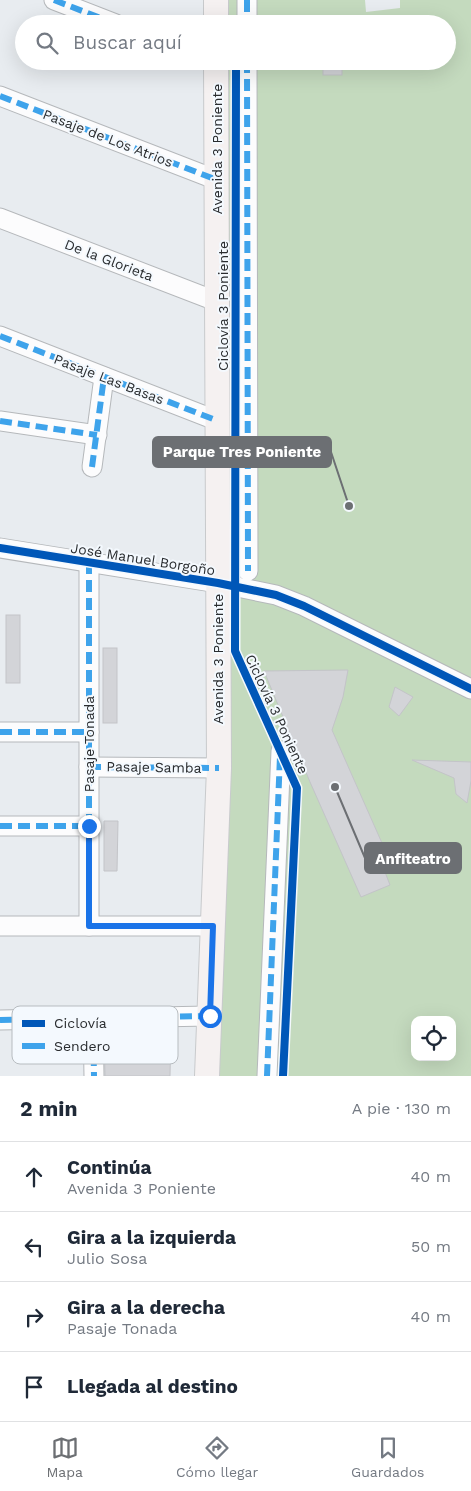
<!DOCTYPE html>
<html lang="es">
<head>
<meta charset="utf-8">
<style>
	:root { --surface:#fff; --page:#f6f6f7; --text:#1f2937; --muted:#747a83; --line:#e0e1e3; --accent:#6c6f73 }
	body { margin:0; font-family:"Work Sans",sans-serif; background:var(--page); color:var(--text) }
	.controls { position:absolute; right:15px; bottom:15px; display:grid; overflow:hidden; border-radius:10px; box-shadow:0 5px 20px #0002 }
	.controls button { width:45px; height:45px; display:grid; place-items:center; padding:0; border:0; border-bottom:1px solid var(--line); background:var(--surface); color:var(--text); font:25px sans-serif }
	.stop { position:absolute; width:15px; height:15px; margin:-11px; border:4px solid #1a73e8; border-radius:50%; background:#fff }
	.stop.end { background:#1a73e8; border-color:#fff; box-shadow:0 1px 5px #0008 }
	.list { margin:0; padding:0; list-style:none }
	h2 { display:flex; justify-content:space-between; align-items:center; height:65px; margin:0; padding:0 20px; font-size:21px }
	h2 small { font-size:16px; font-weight:400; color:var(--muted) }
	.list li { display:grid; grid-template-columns:32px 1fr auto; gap:15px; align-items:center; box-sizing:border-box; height:70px; padding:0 20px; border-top:1px solid var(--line) }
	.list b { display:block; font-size:19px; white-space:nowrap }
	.list p { margin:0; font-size:16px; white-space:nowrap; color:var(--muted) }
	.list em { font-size:16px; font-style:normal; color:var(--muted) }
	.icon { flex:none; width:28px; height:28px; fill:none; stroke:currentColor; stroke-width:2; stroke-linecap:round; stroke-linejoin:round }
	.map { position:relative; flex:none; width:471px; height:1076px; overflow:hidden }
	.search { position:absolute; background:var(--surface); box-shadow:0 5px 20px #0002; left:15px; right:15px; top:15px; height:55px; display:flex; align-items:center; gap:12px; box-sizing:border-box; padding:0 18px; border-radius:28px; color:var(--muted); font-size:19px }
	.sheet { height:345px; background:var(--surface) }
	nav { display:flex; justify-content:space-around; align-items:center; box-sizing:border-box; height:70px; border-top:1px solid var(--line); background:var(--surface); font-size:14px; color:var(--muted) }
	nav a { display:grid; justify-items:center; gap:2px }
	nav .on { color:var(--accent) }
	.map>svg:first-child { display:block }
	.green { fill:#c4dabe; fill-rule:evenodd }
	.building { fill:#d3d4d8; stroke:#c3c4c8 }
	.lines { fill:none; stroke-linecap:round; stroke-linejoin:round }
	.minor-casing { stroke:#b5b8bb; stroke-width:21 }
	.major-casing { stroke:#c8cacc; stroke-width:26 }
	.minor { stroke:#fcfcfd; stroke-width:19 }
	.major { stroke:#f5f1f1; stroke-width:24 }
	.quiet { stroke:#3ea3eb; stroke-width:6; stroke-dasharray:12 6; stroke-linecap:butt }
	.cycleway-casing { stroke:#f4f9fe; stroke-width:11 }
	.cycleway { stroke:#0057b8; stroke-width:8 }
	.route { stroke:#1a73e8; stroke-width:6 }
	.labels { text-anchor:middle; stroke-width:4; stroke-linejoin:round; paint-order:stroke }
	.street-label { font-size:14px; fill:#292c2f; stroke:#f4f9fe }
	.key { fill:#f4f9fe; stroke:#b7bcc0; stroke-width:1 }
	.key-label { font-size:14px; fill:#292c2f }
	.leader { fill:none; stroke:#6c6f73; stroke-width:2 }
	.callout-dot { fill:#6c6f73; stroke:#f4f9fe; stroke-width:2 }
	.callout { fill:#6c6f73; stroke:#6c6f73; stroke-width:2 }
	.callout-label { font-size:15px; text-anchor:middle; font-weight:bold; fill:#fff }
</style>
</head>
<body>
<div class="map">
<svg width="471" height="1076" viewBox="0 0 471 1076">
	<rect width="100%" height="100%" fill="#e8ecf0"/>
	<path class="green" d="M 224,0 L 365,0 L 366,12 L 400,8 L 400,0 L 471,0 L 471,1076 L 212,1076 L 223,61 L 447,61 L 447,24 L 223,24 ZM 415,1020 L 452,1020 L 452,1057 L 415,1057 Z"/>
	<g class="building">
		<rect x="323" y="61" width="19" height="14"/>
		<rect x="6" y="615" width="14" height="68"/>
		<rect x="103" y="648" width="14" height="75"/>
		<path d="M 348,670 L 343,697 L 332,730 L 393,868 L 385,872 L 390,885 L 361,897 L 310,782 L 264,671 Z"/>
		<path d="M 395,687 L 413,697 L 399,716 L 389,707 Z"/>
		<path d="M 412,760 L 471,762 L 471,781 L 467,803 L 456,794 L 454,778 Z"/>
		<path d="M 104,821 L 118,821 L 117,871 L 104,871 Z"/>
		<path d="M 171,1029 L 170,1076 L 105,1076 L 104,1031 Z"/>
	</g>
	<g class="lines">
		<g class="minor-casing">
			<g id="minor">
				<path d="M 54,0 L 116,24"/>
				<path d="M 247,0 L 247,24"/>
				<path d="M 247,61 L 248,571"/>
				<path d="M 0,96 L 217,180"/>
				<path d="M 0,218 L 218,302"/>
				<path d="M 0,336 L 218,421"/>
				<path d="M 0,421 L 97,435"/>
				<path d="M 92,467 L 104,377"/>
				<path d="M 0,548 L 218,583 L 276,595 L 304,606 L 471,689"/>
				<path d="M 89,562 L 89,926"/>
				<path d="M 0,732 L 89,732"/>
				<path d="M 89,767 L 219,768"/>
				<path d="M 0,826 L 89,826"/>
				<path d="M 0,926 L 213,926"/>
				<path d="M 93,1018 L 94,1076"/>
				<path d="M 0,1020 L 209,1016"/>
				<path d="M 267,1076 L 281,751"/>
			</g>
		</g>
		<g class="major-casing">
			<g id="major">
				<path d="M 216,0 L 216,24"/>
				<path d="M 207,1076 L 219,768 L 216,61"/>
			</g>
		</g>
		<use href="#minor" class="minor"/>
		<use href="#major" class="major"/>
		<g class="quiet">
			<path d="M 54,0 L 116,24"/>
			<path d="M 247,0 L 247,24"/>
			<path d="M 215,61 L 216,62"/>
			<path d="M 247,61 L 248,571"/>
			<path d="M 0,96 L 217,180"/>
			<path d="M 0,336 L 218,421"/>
			<path d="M 0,421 L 97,435"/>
			<path d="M 92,467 L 104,377"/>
			<path d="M 89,562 L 89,926"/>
			<path d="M 0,732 L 89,732"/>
			<path d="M 89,767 L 219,768"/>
			<path d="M 0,826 L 89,826"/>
			<path d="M 93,1018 L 94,1076"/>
			<path d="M 0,1020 L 209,1016"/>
			<path d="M 267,1076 L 280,756"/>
		</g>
		<g class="cycleway-casing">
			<g id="cycleway">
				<path d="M 236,61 L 235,651 L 297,788 L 283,1076"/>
				<path d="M 0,548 L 218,583 L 276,595 L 304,606 L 471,689"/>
			</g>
		</g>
		<use href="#cycleway" class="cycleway"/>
	</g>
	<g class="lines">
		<path class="route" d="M 89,826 L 89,926 L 213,926 L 210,1016"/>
	</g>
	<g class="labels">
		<g class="street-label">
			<text transform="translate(108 138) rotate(21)" y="5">Pasaje de Los Atrios</text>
			<text transform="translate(217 149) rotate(-90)" y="5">Avenida 3 Poniente</text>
			<text transform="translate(109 260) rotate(21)" y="5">De la Glorieta</text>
			<text transform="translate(223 306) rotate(-90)" y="5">Ciclovía 3 Poniente</text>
			<text transform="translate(109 379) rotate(21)" y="5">Pasaje Las Basas</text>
			<text transform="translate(143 559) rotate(9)" y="5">José Manuel Borgoño</text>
			<text transform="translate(218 659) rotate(-90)" y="5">Avenida 3 Poniente</text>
			<text transform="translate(277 714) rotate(65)" y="5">Ciclovía 3 Poniente</text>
			<text transform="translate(89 744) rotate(-90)" y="5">Pasaje Tonada</text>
			<text transform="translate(154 767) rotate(1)" y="5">Pasaje Samba</text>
		</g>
	</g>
	<rect x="12" y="1006" width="166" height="58" rx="8" class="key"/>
	<rect x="22" y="1020" width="23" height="7" fill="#0057b8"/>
	<rect x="22" y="1043" width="23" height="6" fill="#3ea3eb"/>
	<g class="key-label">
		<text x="54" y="1028">Ciclovía</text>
		<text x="54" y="1051">Sendero</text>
	</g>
	<path class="leader" d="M349 506L331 452M335 787L365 858"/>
	<g class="callout-dot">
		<circle cx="349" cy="506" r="5"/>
		<circle cx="335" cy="787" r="5"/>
	</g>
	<g class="callout">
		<rect x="153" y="437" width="178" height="30" rx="5"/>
		<rect x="365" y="843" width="96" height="30" rx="5"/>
	</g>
	<g class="callout-label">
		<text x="242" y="457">Parque Tres Poniente</text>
		<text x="413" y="864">Anfiteatro</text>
	</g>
</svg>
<div class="controls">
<button><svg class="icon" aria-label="locate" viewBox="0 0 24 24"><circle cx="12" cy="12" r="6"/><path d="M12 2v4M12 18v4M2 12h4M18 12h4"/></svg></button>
</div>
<div class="stop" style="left:210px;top:1016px"></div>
<div class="stop end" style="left:89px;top:826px"></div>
<div class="search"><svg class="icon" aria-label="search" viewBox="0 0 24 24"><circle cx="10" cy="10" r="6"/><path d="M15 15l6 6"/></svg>Buscar aquí</div>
</div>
<section class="sheet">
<h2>2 min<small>A pie · 130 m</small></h2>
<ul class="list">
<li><svg class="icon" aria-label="ahead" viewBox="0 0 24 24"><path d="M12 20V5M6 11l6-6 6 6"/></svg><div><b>Continúa</b><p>Avenida 3 Poniente</p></div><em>40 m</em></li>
<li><svg class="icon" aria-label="left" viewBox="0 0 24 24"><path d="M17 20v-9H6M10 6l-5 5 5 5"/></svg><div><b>Gira a la izquierda</b><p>Julio Sosa</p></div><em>50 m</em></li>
<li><svg class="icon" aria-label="right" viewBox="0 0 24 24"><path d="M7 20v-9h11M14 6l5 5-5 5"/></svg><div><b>Gira a la derecha</b><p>Pasaje Tonada</p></div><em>40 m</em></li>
<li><svg class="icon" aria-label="arrive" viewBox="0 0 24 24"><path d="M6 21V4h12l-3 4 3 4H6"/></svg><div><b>Llegada al destino</b></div></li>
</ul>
</section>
<nav>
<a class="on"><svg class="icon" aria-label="map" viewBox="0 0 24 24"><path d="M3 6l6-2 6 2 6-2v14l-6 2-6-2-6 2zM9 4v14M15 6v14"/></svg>Mapa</a>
<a><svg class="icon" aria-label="directions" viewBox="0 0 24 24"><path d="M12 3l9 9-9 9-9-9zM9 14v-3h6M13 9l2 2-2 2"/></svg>Cómo llegar</a>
<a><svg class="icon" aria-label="saved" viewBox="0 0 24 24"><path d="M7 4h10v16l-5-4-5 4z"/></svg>Guardados</a>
</nav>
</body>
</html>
